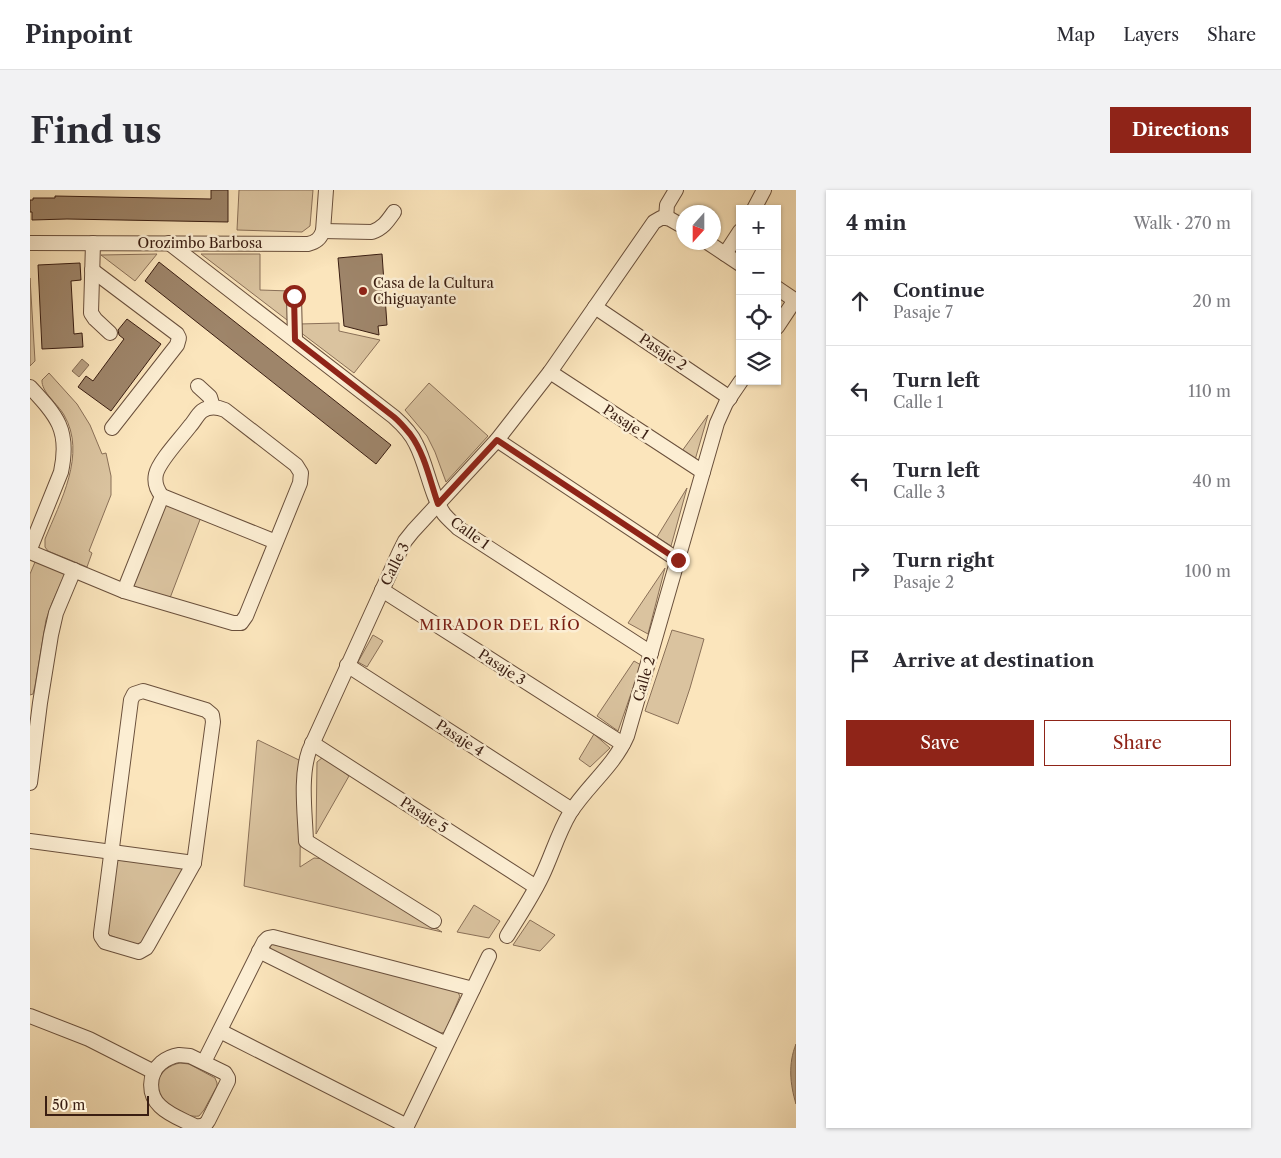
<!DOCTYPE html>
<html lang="en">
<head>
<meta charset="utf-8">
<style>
	:root { --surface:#fff; --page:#f2f2f3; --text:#2b2b33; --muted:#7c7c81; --line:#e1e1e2; --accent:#8f2418 }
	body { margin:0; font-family:"Libre Caslon Text",serif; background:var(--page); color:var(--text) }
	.controls { position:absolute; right:15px; top:15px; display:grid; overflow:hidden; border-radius:0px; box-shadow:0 1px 4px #0004 }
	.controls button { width:45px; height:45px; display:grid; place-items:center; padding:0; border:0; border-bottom:1px solid var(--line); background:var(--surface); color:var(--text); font:25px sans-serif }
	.compass { position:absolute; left:646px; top:15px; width:45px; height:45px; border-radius:50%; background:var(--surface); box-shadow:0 1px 4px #0004; rotate:201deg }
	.scale { position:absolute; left:15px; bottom:12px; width:104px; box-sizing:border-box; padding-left:5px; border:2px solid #3a1e12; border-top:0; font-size:14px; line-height:18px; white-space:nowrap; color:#3a1e12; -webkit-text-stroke:4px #fceed3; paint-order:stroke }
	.stop { position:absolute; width:15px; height:15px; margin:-11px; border:4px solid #8f2418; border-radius:50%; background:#fff }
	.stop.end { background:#8f2418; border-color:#fff; box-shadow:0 1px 5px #0008 }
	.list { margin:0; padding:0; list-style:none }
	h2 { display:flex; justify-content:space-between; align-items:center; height:65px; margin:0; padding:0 20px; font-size:21px }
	h2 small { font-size:16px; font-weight:400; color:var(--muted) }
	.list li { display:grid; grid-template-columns:32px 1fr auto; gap:15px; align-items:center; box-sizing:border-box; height:90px; padding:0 20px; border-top:1px solid var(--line) }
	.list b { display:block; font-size:19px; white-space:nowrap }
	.list p { margin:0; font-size:16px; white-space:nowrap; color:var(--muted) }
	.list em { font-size:16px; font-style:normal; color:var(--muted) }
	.actions { display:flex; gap:10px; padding:15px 20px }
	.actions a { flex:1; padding:11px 0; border:1px solid var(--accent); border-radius:0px; text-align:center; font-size:18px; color:var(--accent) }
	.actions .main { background:var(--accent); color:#fff }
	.icon { flex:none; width:28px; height:28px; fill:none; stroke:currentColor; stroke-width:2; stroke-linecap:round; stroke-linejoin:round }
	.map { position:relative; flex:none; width:766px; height:938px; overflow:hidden; border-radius:0px }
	header { display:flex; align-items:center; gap:30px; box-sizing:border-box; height:70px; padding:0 25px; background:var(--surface); border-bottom:1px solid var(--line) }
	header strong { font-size:24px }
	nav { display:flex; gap:28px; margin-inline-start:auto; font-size:18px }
	.intro { display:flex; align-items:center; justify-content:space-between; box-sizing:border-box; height:120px; padding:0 30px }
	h1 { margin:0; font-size:35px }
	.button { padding:12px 22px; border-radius:0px; background:var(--accent); color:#fff; font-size:18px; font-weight:700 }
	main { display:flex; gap:30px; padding:0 30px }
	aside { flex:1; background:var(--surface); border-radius:0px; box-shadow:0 1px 4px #0004 }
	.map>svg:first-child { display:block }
	.green { fill:#dac39f; stroke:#8a7058 }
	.water { fill:#b9a182; stroke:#866d55 }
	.building { fill:#9e856a; stroke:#3a1e12 }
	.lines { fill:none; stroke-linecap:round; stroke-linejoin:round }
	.minor-casing { stroke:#6a503c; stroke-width:16 }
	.minor { stroke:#fceed3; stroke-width:14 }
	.route { stroke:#8f2418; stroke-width:6 }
	.poi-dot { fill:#8f2418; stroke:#fceed3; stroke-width:2 }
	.labels { text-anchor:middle; stroke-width:5; stroke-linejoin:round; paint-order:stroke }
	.street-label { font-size:14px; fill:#3a1e12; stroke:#fceed3 }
	.poi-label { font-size:14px; fill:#3a1e12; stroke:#fceed3; text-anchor:start }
	.neighbourhood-label { font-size:15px; letter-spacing:1px; fill:#7a1f14; stroke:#fceed3 }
</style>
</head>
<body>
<header>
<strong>Pinpoint</strong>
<nav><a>Map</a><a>Layers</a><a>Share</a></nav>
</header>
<div class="intro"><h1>Find us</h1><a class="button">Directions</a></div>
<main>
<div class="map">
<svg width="766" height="938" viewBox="0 0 766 938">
	<rect width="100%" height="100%" fill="#fbe5bc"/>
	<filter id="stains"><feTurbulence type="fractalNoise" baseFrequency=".004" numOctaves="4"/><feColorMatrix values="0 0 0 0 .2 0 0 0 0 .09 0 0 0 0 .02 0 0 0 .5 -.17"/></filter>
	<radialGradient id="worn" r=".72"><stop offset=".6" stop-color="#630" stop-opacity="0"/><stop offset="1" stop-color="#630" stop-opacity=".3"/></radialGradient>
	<g class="green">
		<path d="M 209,0 L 283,0 L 280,36 L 272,42 L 207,40 Z"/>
		<path d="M 127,64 L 105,91 L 71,65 Z"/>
		<path d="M 171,64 L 230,64 L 230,100 L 260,101 L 261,133 Z"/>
		<path d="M 0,88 L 5,171 L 0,176 Z"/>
		<path d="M 309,133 L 309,141 L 350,150 L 324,183 L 270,142 L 269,134 Z"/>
		<path d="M 19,183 L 47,214 L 60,235 L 72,264 L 76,263 L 81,286 L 81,305 L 59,361 L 62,363 L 57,377 L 18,361 L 15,357 L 15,349 C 30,312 57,264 34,225 C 28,214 11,202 12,190 Z"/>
		<path d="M 399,193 L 458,246 L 416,292 L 405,262 L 397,246 L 375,220 Z"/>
		<path d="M 678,225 L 665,270 L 652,261 Z"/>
		<path d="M 657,298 L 641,356 L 627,347 Z"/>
		<path d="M 138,314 L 171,327 L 140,408 L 108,398 L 103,395 L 133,318 Z"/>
		<path d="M 7,371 L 35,384 L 22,413 L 16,430 L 5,496 L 3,504 L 0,505 L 0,384 L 5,372 Z"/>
		<path d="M 635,378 L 618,444 L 598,433 Z"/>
		<path d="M 642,440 L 674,449 L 660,498 L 648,534 L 615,521 Z"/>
		<path d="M 343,445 L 353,451 L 337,477 L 328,472 Z"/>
		<path d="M 604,471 L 611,475 L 588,541 L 567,526 Z"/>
		<path d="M 564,544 L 580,558 L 560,577 L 549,569 Z"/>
		<path d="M 228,550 L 271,571 L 270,677 L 284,668 L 296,669 L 412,742 L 214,696 L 227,551 Z"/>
		<path d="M 293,567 L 319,586 L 286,644 L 287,572 Z"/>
		<path d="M 87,670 L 158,677 L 112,753 L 105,755 L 79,745 L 77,739 Z"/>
		<path d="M 444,715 L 470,731 L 459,748 L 427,742 Z"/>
		<path d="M 500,730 L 525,745 L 510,761 L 483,755 Z"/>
		<path d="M 241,753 L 427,801 L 430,806 L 415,842 L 411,843 L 242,761 L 239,755 Z"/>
		<path d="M 150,873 L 159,874 L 185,888 L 187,893 L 187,896 L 174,920 L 169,926 C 162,927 157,925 150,922 C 146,919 140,918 136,914 C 119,898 129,877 150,873 Z"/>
	</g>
	<g class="water">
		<path d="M 52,169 L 59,175 L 49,187 L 42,181 Z"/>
		<path d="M 766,854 L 766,914 C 760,894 758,874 766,854 Z"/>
	</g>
	<g class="building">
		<path d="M 181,0 L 198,0 L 198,32 L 37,29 L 2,30 L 2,22 L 0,22 L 0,10 L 3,10 L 3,8 L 25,8 L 25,6 L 181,9 Z"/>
		<path d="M 352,64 L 357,135 L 348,136 L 349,145 L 314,136 L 308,68 Z"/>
		<path d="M 129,72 L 361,255 L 346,274 L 115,91 Z"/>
		<path d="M 50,73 L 51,90 L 41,91 L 44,144 L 52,143 L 53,157 L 12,159 L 8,75 Z"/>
		<path d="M 97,129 L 131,154 L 81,221 L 48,197 L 56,186 L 63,191 L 94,149 L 89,145 L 88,140 Z"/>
	</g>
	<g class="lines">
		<g class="minor-casing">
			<g id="minor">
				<path d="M 724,19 L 734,0"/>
				<path d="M 636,28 L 637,15 L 646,0"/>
				<path d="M 636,28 L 640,29 L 654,37"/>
				<path d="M 293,41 L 342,42 C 353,38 357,32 364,22"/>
				<path d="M 677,52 L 710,74"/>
				<path d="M 0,53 L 278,54 C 286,52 290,49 293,41 L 296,0"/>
				<path d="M 63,53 L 61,123 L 65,129 L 80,143"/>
				<path d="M 139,53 L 364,227 C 373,235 381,243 386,254 C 397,275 401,306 414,324 C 418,329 423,333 428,338 L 621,463"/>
				<path d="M 695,64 L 710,41"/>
				<path d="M 62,80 L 147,144 L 149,148 L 147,155 L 82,238"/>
				<path d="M 747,98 L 766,111"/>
				<path d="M 264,106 L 265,150"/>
				<path d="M 565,117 L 700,208"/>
				<path d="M 747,137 L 765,110"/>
				<path d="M 520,182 L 673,282"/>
				<path d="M 168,196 L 180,207 L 183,217"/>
				<path d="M 0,197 C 27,226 40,240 31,282 L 0,359"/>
				<path d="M 467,250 L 648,370"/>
				<path d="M 0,362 L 94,401 L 203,433 L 211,433 L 216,426 L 270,293 L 271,283 L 266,275 L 195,220 C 188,217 179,216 172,221 C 167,225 164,232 160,236 C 151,248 129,271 126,284 C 124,293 127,300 132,306 L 246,352"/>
				<path d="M 352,400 L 593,554"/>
				<path d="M 94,401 L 132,306"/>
				<path d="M 317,475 L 542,620"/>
				<path d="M 113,501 L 176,520 L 182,525 L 183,532 L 164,673 L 118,755 L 116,758 L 109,762 L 75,752 L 71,746 L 71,743 L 101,510 L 104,504 Z"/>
				<path d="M 282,553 L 506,697"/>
				<path d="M 0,593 L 10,513 L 21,445 L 26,423 L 44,380"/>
				<path d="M 0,651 L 164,673"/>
				<path d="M 404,731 L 276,651 C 275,623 270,587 279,561 L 370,361 L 375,351 L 383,341 L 467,250 L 520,182 L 624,32 L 631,28 L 636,28"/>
				<path d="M 477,746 C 489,726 502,707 512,686 C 522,665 528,643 540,623 C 557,596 584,576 597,546 L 687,233 L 696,213 L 711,191"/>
				<path d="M 229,761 L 416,854"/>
				<path d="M 0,826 L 59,849 L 124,882"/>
				<path d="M 190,841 L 377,936"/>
				<path d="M 149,865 L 160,866 L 195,883 L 198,888 L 198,891 L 178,931 C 175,936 170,937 165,936 C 153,930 139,925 130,916 C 118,905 118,884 131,873 C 136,869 142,866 149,865 Z"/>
				<path d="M 174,872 L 234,752 L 238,748 L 243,747 L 443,799"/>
				<path d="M 376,938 L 459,766"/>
			</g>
		</g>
		<use href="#minor" class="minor"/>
	</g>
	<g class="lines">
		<path class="route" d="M 264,106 L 265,150 L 364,227 C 370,232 375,238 380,244 C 395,264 400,291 408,314 L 467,250 L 648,370"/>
	</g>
	<circle class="poi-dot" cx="333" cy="101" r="5"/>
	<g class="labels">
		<g class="street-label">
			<text x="170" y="58">Orozimbo Barbosa</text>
			<text transform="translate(633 162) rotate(34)" y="5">Pasaje 2</text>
			<text transform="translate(596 232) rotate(33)" y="5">Pasaje 1</text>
			<text transform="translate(440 343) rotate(36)" y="5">Calle 1</text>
			<text transform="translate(365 374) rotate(-63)" y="5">Calle 3</text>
			<text transform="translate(472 477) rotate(33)" y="5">Pasaje 3</text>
			<text transform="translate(614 489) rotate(-74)" y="5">Calle 2</text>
			<text transform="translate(430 548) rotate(33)" y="5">Pasaje 4</text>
			<text transform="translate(394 625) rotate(33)" y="5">Pasaje 5</text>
		</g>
		<g class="poi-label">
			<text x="343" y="98">Casa de la Cultura<tspan x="343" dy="16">Chiguayante</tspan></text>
		</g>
		<g class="neighbourhood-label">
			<text x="470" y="440">MIRADOR DEL RÍO</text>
		</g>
	</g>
	<rect width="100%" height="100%" filter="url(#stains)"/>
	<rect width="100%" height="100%" fill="url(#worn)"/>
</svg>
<div class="controls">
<button>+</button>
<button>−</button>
<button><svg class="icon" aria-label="locate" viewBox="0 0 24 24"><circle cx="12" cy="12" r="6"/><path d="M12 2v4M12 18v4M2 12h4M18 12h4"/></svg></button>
<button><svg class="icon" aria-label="layers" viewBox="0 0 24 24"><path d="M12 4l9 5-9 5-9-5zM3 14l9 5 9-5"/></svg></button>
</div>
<svg class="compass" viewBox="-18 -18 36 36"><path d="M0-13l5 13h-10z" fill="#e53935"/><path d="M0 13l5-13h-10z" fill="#7c7c81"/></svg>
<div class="scale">50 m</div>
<div class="stop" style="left:264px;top:106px"></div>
<div class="stop end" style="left:648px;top:370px"></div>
</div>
<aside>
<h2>4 min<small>Walk · 270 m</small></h2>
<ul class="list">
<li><svg class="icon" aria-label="ahead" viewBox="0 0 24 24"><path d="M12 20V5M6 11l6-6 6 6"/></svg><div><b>Continue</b><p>Pasaje 7</p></div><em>20 m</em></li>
<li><svg class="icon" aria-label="left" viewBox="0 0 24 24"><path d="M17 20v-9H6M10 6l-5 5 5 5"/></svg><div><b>Turn left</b><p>Calle 1</p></div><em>110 m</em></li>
<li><svg class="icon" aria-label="left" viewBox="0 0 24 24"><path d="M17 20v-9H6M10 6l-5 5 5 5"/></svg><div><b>Turn left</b><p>Calle 3</p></div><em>40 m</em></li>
<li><svg class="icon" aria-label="right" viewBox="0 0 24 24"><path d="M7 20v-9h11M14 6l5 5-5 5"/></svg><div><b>Turn right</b><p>Pasaje 2</p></div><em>100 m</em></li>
<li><svg class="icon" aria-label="arrive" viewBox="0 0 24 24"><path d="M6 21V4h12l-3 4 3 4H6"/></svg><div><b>Arrive at destination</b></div></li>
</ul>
<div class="actions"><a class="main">Save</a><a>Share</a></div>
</aside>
</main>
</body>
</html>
